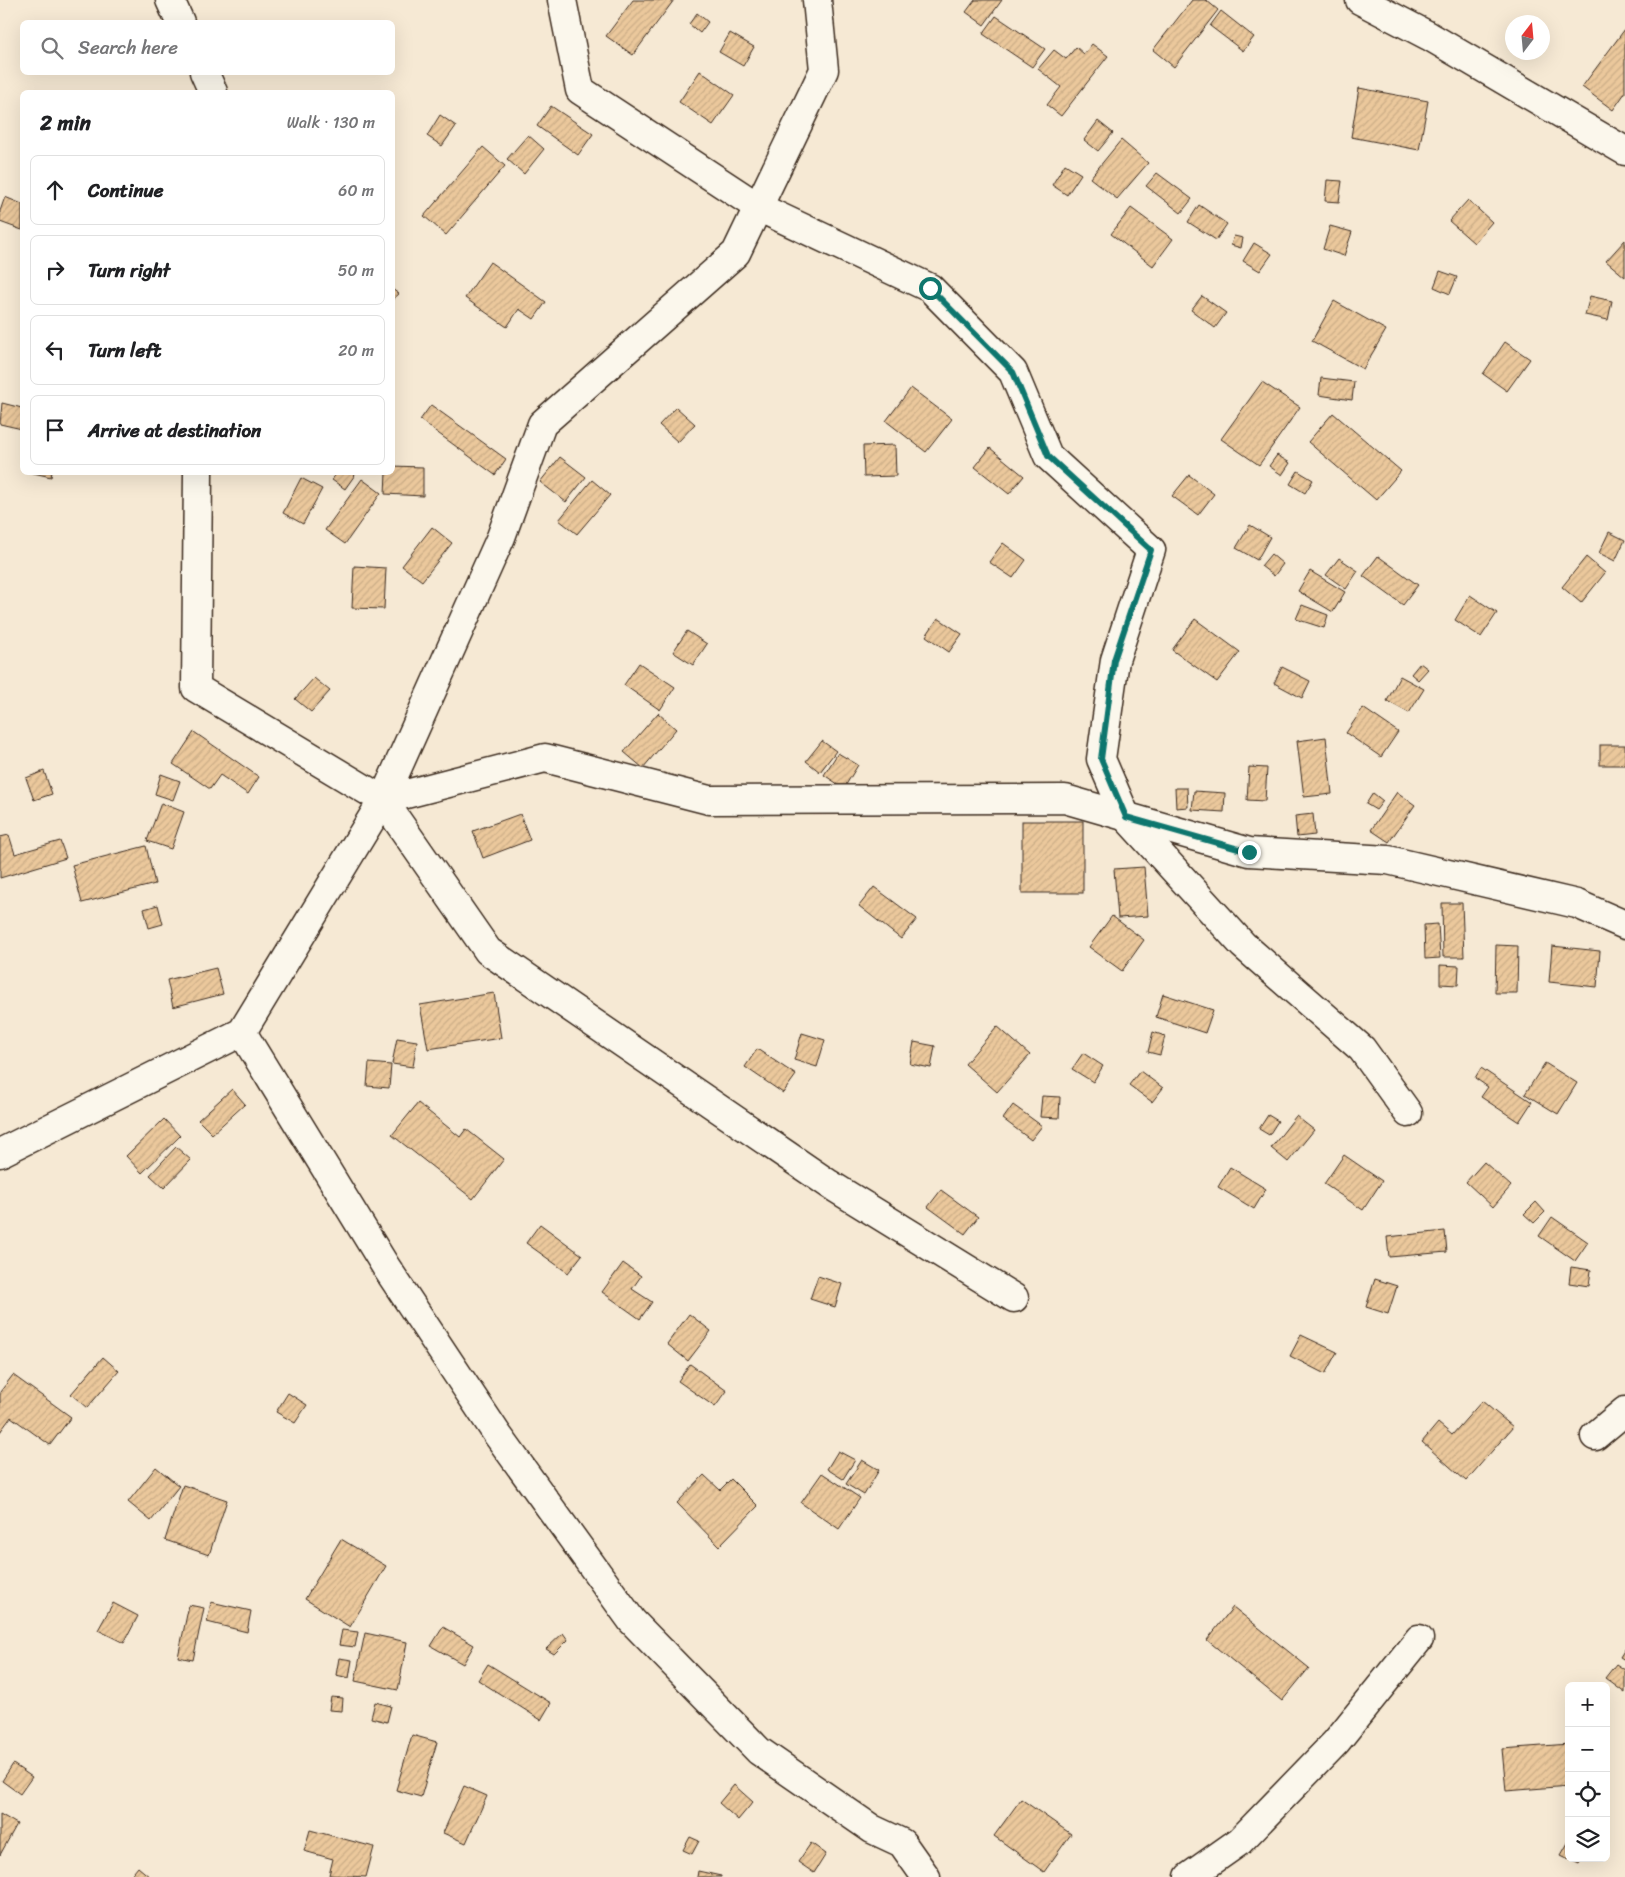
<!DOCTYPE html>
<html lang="en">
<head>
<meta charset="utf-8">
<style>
	:root { --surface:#fff; --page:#f2f2f2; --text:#202124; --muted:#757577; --line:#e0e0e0 }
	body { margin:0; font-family:Sriracha,sans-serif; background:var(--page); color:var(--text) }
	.controls { position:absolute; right:15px; bottom:15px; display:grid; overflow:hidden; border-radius:8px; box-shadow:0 5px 20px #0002 }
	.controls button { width:45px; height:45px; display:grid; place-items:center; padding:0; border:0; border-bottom:1px solid var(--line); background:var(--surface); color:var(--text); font:25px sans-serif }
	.compass { position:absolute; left:1505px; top:15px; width:45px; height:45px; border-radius:50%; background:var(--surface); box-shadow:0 5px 20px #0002; rotate:16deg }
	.stop { position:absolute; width:15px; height:15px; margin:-11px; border:4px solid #0f766e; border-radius:50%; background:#fff }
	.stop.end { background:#0f766e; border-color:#fff; box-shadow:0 1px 5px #0008 }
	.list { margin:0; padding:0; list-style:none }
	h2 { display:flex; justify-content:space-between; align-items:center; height:65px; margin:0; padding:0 20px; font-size:21px }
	h2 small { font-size:16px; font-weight:400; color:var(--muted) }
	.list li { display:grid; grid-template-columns:32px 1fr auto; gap:15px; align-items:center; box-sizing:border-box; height:70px; margin:0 10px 10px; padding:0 10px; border:1px solid var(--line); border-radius:8px }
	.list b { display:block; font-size:19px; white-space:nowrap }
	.list em { font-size:16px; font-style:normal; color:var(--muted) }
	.icon { flex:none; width:28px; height:28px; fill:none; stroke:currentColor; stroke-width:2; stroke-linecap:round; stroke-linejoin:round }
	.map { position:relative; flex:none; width:1625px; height:1877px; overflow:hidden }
	.search { position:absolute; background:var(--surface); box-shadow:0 5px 20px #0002; left:20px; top:20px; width:375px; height:55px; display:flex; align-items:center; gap:12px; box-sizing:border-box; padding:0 18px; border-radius:8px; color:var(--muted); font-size:19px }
	.panel { position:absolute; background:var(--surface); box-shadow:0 5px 20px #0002; left:20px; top:90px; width:375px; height:385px; border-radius:8px }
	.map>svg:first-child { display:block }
	.building { fill:url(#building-hatch); stroke:#3b2a1e }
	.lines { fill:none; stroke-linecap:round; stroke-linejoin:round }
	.minor-casing { stroke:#3b2a1e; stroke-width:31 }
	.minor { stroke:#fbf7ec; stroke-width:28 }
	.route { stroke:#0f766e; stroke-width:6 }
</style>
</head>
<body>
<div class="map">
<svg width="1625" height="1877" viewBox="0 0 1625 1877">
	<defs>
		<pattern id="building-hatch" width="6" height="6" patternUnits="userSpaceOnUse" patternTransform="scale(1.25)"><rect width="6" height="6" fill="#ebc89c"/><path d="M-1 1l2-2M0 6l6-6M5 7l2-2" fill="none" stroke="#caac86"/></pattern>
	</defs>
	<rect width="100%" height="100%" fill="#f6e9d4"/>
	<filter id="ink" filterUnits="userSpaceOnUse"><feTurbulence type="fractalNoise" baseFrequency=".02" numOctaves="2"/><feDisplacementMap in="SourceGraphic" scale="10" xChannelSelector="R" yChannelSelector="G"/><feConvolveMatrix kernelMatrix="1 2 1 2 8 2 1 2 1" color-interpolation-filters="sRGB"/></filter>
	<g filter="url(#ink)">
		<g class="building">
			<path d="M 633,0 L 674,0 L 633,55 L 606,36 Z"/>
			<path d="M 975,0 L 1002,0 L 984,25 L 966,12 Z"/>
			<path d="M 1192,0 L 1206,0 L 1218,10 L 1174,67 L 1153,50 Z"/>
			<path d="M 1221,11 L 1254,37 L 1243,51 L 1210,26 Z"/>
			<path d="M 697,13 L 708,22 L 700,33 L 689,24 Z"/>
			<path d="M 996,16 L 1045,49 L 1032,67 L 983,34 Z"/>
			<path d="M 1625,29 L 1625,93 L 1613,110 L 1582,87 Z"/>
			<path d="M 730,33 L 754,47 L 743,66 L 719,52 Z"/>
			<path d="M 1092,44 L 1108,56 L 1061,116 L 1047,105 L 1061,87 L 1038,69 L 1054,50 L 1066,59 L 1076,47 L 1084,54 Z"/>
			<path d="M 700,71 L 734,95 L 713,125 L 679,102 Z"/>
			<path d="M 1359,88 L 1428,101 L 1419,150 L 1351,137 Z"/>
			<path d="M 551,106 L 593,134 L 578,155 L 537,126 Z"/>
			<path d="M 440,115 L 456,126 L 442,146 L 427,136 Z"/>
			<path d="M 1098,121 L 1113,133 L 1098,151 L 1084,140 Z"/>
			<path d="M 528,135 L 544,149 L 524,174 L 507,159 Z"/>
			<path d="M 1121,140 L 1148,163 L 1117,199 L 1090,178 Z"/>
			<path d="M 483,147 L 505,166 L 446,235 L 424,216 Z"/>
			<path d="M 1065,164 L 1081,174 L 1067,195 L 1052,185 Z"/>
			<path d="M 1157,173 L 1192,199 L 1181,213 L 1146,186 Z"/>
			<path d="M 1327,180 L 1342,181 L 1339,202 L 1325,201 Z"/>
			<path d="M 5,197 L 22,204 L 22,230 L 0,222 L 0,211 Z"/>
			<path d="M 1468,200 L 1492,222 L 1474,243 L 1449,221 Z"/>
			<path d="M 1199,205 L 1227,224 L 1216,240 L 1188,222 Z"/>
			<path d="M 1131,208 L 1173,239 L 1153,266 L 1111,234 Z"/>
			<path d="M 1330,226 L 1352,232 L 1344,256 L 1323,249 Z"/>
			<path d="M 1234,236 L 1243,238 L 1241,248 L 1231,245 Z"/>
			<path d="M 1625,240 L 1625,277 L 1606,261 Z"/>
			<path d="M 1254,243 L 1272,254 L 1260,271 L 1243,261 Z"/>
			<path d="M 490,262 L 546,302 L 534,319 L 519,309 L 507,327 L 465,298 Z"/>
			<path d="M 1440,271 L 1457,277 L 1450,294 L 1434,287 Z"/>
			<path d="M 392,289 L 399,294 L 392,300 Z"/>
			<path d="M 1202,296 L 1226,313 L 1215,328 L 1191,310 Z"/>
			<path d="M 1590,296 L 1612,301 L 1608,320 L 1585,315 Z"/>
			<path d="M 1334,301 L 1386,330 L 1363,369 L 1312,341 Z"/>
			<path d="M 1505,342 L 1530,359 L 1507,391 L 1483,374 Z"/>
			<path d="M 1321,378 L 1354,382 L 1352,400 L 1319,395 Z"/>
			<path d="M 1262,382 L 1300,407 L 1259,465 L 1221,439 Z"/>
			<path d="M 911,388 L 952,419 L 926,452 L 886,421 Z"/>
			<path d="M 2,403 L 22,408 L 22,429 L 0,424 Z"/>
			<path d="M 431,405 L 506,459 L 495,475 L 420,420 Z"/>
			<path d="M 676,407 L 695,424 L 678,442 L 659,425 Z"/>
			<path d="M 1333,413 L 1401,471 L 1376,500 L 1308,442 Z"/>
			<path d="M 895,445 L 896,476 L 864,477 L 863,446 Z"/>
			<path d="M 990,448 L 1024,476 L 1009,494 L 975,467 Z"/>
			<path d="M 1277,455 L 1290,463 L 1282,475 L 1269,466 Z"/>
			<path d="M 560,457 L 586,477 L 566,502 L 540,482 Z"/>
			<path d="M 392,466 L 423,467 L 423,496 L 385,494 L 386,472 L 392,472 Z"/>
			<path d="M 1298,471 L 1313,480 L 1305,493 L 1290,484 Z"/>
			<path d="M 29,472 L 52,472 L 51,477 Z"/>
			<path d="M 337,472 L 357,472 L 345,489 L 332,480 Z"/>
			<path d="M 1189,475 L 1214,494 L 1198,515 L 1172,496 Z"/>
			<path d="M 301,478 L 322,489 L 303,524 L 283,513 Z"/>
			<path d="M 362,479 L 381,493 L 345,544 L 325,530 Z"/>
			<path d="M 592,480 L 610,495 L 577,534 L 559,520 Z"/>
			<path d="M 1250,525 L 1270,537 L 1257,560 L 1236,548 Z"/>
			<path d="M 432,527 L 452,543 L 422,581 L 402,566 Z"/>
			<path d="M 1609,532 L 1625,540 L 1615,561 L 1599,553 Z"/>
			<path d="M 1003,543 L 1026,560 L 1013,578 L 989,562 Z"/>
			<path d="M 1271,554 L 1283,564 L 1274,576 L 1261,566 Z"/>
			<path d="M 1378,556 L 1418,585 L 1403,605 L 1363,576 Z"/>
			<path d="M 1586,557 L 1605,573 L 1581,603 L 1562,587 Z"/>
			<path d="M 1339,558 L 1358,571 L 1346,589 L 1326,575 Z"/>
			<path d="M 354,566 L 386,568 L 384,609 L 352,608 Z"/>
			<path d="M 1310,571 L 1345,592 L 1333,612 L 1298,591 Z"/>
			<path d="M 1470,595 L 1497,613 L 1481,637 L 1455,620 Z"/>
			<path d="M 1302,605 L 1328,615 L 1324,628 L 1296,619 Z"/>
			<path d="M 938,618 L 962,634 L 949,652 L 926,636 Z"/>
			<path d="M 1195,619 L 1240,652 L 1217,682 L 1172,650 Z"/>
			<path d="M 687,631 L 707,644 L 693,665 L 673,652 Z"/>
			<path d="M 639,663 L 675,687 L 660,710 L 624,685 Z"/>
			<path d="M 1420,663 L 1428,669 L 1418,680 L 1411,674 Z"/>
			<path d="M 1282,667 L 1310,681 L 1302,698 L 1274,683 Z"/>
			<path d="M 1400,676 L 1424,689 L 1409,713 L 1387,701 Z"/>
			<path d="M 314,678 L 330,691 L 311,712 L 295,699 Z"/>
			<path d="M 1363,708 L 1398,732 L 1381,757 L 1346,733 Z"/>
			<path d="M 658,713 L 676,729 L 643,768 L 624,752 Z"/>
			<path d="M 194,732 L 259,777 L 248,794 L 220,775 L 210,789 L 173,764 Z"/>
			<path d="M 1326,737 L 1332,794 L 1304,797 L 1297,741 Z"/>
			<path d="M 822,741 L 836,751 L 820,772 L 806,761 Z"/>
			<rect x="1600" y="745" width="25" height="20"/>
			<path d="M 838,753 L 858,765 L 844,788 L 824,775 Z"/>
			<path d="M 1249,767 L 1267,768 L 1265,801 L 1247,800 Z"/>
			<path d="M 44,771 L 52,794 L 34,800 L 26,778 Z"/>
			<path d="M 161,774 L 180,781 L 173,800 L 155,794 Z"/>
			<path d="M 1175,788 L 1187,788 L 1188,807 L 1176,808 Z"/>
			<path d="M 1194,791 L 1225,793 L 1224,812 L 1192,810 Z"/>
			<path d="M 1397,792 L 1415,805 L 1389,842 L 1371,830 Z"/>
			<path d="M 1373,793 L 1383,801 L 1376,810 L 1366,804 Z"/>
			<path d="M 161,803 L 184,812 L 171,849 L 147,841 Z"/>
			<path d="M 520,814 L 530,840 L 483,858 L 473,831 Z"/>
			<path d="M 1313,814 L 1315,835 L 1297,837 L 1295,816 Z"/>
			<rect x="1022" y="821" width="61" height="72"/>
			<path d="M 9,835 L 15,854 L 60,841 L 66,858 L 0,878 L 0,837 Z"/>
			<path d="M 146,846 L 155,884 L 82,903 L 72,865 Z"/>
			<path d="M 1144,867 L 1148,916 L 1118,918 L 1114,869 Z"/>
			<path d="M 874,887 L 917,919 L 901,939 L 859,906 Z"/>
			<path d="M 1442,903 L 1462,903 L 1464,957 L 1443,957 Z"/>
			<path d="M 158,905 L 163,924 L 149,928 L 144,909 Z"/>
			<path d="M 1112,916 L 1144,940 L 1122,971 L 1089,947 Z"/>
			<path d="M 1438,924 L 1440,958 L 1425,959 L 1424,925 Z"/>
			<path d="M 1496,945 L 1518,946 L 1517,993 L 1495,993 Z"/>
			<path d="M 1552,946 L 1600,951 L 1597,987 L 1549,982 Z"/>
			<path d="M 1440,965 L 1459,966 L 1458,985 L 1440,984 Z"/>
			<path d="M 216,968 L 223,994 L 173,1007 L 167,980 Z"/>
			<path d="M 494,993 L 501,1038 L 428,1049 L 420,1005 Z"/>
			<path d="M 1163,994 L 1213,1010 L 1205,1033 L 1156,1017 Z"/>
			<path d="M 997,1026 L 1030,1055 L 997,1092 L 965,1064 Z"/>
			<path d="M 1153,1032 L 1165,1036 L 1160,1055 L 1148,1052 Z"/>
			<path d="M 802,1033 L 825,1040 L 817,1067 L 794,1060 Z"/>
			<path d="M 397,1038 L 417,1041 L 413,1067 L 392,1064 Z"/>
			<path d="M 914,1042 L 935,1046 L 931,1068 L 910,1064 Z"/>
			<path d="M 757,1049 L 796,1075 L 783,1093 L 745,1067 Z"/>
			<path d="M 1083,1053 L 1103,1066 L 1093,1082 L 1072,1069 Z"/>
			<path d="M 369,1063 L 391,1065 L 389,1088 L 367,1086 Z"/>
			<path d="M 1545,1063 L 1577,1083 L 1558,1114 L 1525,1094 Z"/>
			<path d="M 1481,1068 L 1532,1102 L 1519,1122 L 1481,1097 L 1488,1087 L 1475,1078 Z"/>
			<path d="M 1140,1071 L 1163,1088 L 1152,1102 L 1129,1085 Z"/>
			<path d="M 232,1089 L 245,1104 L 212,1134 L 198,1120 Z"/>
			<path d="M 1042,1096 L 1060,1097 L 1059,1118 L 1040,1117 Z"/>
			<path d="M 418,1103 L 460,1137 L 466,1129 L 504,1159 L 473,1199 L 392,1135 Z"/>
			<path d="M 1013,1105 L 1042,1126 L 1031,1140 L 1003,1119 Z"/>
			<path d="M 1268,1115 L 1278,1121 L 1269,1135 L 1259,1129 Z"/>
			<path d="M 1296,1116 L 1314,1130 L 1288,1162 L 1271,1148 Z"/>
			<path d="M 164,1119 L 180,1136 L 142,1173 L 126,1156 Z"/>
			<path d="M 176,1147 L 191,1160 L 164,1188 L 150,1175 Z"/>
			<path d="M 1344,1155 L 1382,1181 L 1363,1210 L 1324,1184 Z"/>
			<path d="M 1484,1162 L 1511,1186 L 1493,1207 L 1466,1182 Z"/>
			<path d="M 1230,1167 L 1266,1189 L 1254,1209 L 1218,1187 Z"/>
			<path d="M 941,1190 L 978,1217 L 965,1234 L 928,1207 Z"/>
			<path d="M 1536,1202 L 1545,1212 L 1534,1223 L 1524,1214 Z"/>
			<path d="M 1552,1217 L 1588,1242 L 1575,1261 L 1539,1236 Z"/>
			<path d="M 540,1224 L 582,1255 L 568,1273 L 526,1243 Z"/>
			<path d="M 1445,1231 L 1447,1252 L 1389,1257 L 1387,1237 Z"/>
			<path d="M 623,1263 L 641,1276 L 632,1289 L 652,1302 L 640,1319 L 602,1292 Z"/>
			<path d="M 1571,1267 L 1591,1270 L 1589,1286 L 1569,1283 Z"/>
			<path d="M 818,1276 L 842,1284 L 835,1307 L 810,1299 Z"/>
			<path d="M 1375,1279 L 1397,1286 L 1388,1314 L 1366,1307 Z"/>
			<path d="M 689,1314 L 711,1331 L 688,1361 L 667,1344 Z"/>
			<path d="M 1301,1335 L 1337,1352 L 1325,1374 L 1290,1356 Z"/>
			<path d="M 103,1357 L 119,1371 L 87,1408 L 71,1394 Z"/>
			<path d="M 690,1364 L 727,1391 L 715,1407 L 678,1381 Z"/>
			<path d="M 13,1375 L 71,1417 L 50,1445 L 11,1417 L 0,1432 L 0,1392 Z"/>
			<path d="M 288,1393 L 307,1405 L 295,1423 L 276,1412 Z"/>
			<path d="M 1482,1401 L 1513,1427 L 1466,1481 L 1422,1442 L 1438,1423 L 1452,1435 Z"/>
			<path d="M 838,1451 L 855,1460 L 843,1479 L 827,1469 Z"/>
			<path d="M 862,1460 L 879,1470 L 864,1495 L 846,1484 Z"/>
			<path d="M 156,1467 L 179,1486 L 151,1521 L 128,1502 Z"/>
			<path d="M 822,1473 L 860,1498 L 839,1529 L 801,1503 Z"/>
			<path d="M 704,1475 L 720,1490 L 731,1479 L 758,1506 L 719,1546 L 677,1503 Z"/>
			<path d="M 183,1485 L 227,1500 L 209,1555 L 165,1540 Z"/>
			<path d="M 341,1539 L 386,1566 L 350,1627 L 305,1599 Z"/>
			<path d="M 211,1602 L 251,1611 L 247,1632 L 207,1622 Z"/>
			<path d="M 113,1603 L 138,1616 L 124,1643 L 98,1630 Z"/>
			<path d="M 189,1605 L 204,1608 L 193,1660 L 178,1657 Z"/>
			<path d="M 1233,1607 L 1309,1668 L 1282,1701 L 1207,1640 Z"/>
			<path d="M 443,1627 L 474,1645 L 463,1664 L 431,1646 Z"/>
			<path d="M 342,1630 L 358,1632 L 355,1647 L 339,1645 Z"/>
			<path d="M 365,1633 L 407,1642 L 398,1690 L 355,1681 Z"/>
			<path d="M 563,1633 L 568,1640 L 554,1654 L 546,1649 Z"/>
			<path d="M 1625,1649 L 1625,1660 L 1620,1657 Z"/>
			<path d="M 339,1658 L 352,1660 L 349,1678 L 336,1675 Z"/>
			<path d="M 488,1664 L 551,1703 L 541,1720 L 478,1680 Z"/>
			<path d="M 1616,1664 L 1625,1670 L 1625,1693 L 1605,1678 Z"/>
			<path d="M 331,1697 L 343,1698 L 342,1711 L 329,1710 Z"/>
			<path d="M 375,1702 L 391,1706 L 387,1722 L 371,1718 Z"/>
			<path d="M 412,1735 L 437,1742 L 421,1797 L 396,1790 Z"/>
			<path d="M 1569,1744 L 1569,1786 L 1506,1791 L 1502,1749 Z"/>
			<path d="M 13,1764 L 32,1777 L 20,1794 L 2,1781 Z"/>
			<path d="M 734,1785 L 753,1802 L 738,1820 L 719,1803 Z"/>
			<path d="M 464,1786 L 487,1796 L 466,1843 L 443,1833 Z"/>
			<path d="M 1021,1799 L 1071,1834 L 1044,1872 L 994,1836 Z"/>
			<path d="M 0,1814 L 17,1824 L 0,1855 Z"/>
			<path d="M 310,1830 L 374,1847 L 366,1877 L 329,1875 L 333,1859 L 304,1851 Z"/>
			<path d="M 690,1837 L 699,1841 L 692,1854 L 683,1850 Z"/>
			<path d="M 1569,1841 L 1569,1858 L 1582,1858 L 1579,1864 L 1561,1855 Z"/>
			<path d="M 811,1843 L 826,1854 L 814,1873 L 798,1862 Z"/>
			<path d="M 138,1867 L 150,1877 L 130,1877 Z"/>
			<path d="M 698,1871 L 721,1876 L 721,1877 L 697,1877 Z"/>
		</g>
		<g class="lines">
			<g class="minor-casing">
				<g id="minor">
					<path d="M 170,0 L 180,22"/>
					<path d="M 562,0 L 580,90 L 758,207 L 930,288 L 1013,372 L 1048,456 L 1151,550 L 1115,660 L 1101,759 L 1126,817 L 1243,945 L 1362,1049 L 1408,1113"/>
					<path d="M 817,0 L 824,70 L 736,253 L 542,424 L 501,537 L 383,800 L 545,758 L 709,800 L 1065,799 L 1249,852 L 1388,860 L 1577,904 L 1625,925"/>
					<path d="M 1360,0 L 1429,36 L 1625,151"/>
					<path d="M 204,72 L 213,92"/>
					<path d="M 383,800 L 488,951 L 829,1184 L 1014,1298"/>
					<path d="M 242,1032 L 386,1267 L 497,1434 L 632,1621 L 759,1751 L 872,1829 L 902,1843 L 926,1877"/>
					<path d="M 0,1153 L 242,1032 L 383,800 L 196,688 L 198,472"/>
					<path d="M 1595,1436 L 1625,1411"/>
					<path d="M 1189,1877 L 1240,1841 L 1336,1742 L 1419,1639"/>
				</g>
			</g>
			<use href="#minor" class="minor"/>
		</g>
	</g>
	<g class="lines" filter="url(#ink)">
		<path class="route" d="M 930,288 L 1013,372 L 1048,456 L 1151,550 L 1114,660 L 1101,759 L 1126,817 L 1249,852"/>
	</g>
</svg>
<div class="controls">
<button>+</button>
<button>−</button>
<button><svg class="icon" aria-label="locate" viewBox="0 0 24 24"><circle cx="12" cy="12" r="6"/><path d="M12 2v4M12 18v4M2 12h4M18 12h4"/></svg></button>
<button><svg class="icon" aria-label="layers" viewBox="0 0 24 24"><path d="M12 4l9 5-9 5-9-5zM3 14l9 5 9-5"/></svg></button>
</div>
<svg class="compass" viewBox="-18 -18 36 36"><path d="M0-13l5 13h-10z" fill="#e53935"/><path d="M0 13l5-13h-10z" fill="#757577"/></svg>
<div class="stop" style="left:930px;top:288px"></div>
<div class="stop end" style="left:1249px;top:852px"></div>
<div class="search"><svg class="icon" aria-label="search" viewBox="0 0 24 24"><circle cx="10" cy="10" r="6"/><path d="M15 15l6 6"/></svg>Search here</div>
<section class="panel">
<h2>2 min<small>Walk · 130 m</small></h2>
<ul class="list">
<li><svg class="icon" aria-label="ahead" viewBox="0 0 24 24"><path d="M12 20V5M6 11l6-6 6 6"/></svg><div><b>Continue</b></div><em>60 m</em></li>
<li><svg class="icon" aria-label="right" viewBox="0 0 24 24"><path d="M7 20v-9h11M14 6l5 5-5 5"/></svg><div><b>Turn right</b></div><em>50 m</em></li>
<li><svg class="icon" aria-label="left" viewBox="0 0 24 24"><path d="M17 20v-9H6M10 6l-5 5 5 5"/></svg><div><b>Turn left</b></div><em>20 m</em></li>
<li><svg class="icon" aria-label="arrive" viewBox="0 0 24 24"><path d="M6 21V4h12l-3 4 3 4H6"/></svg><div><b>Arrive at destination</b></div></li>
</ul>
</section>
</div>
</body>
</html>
